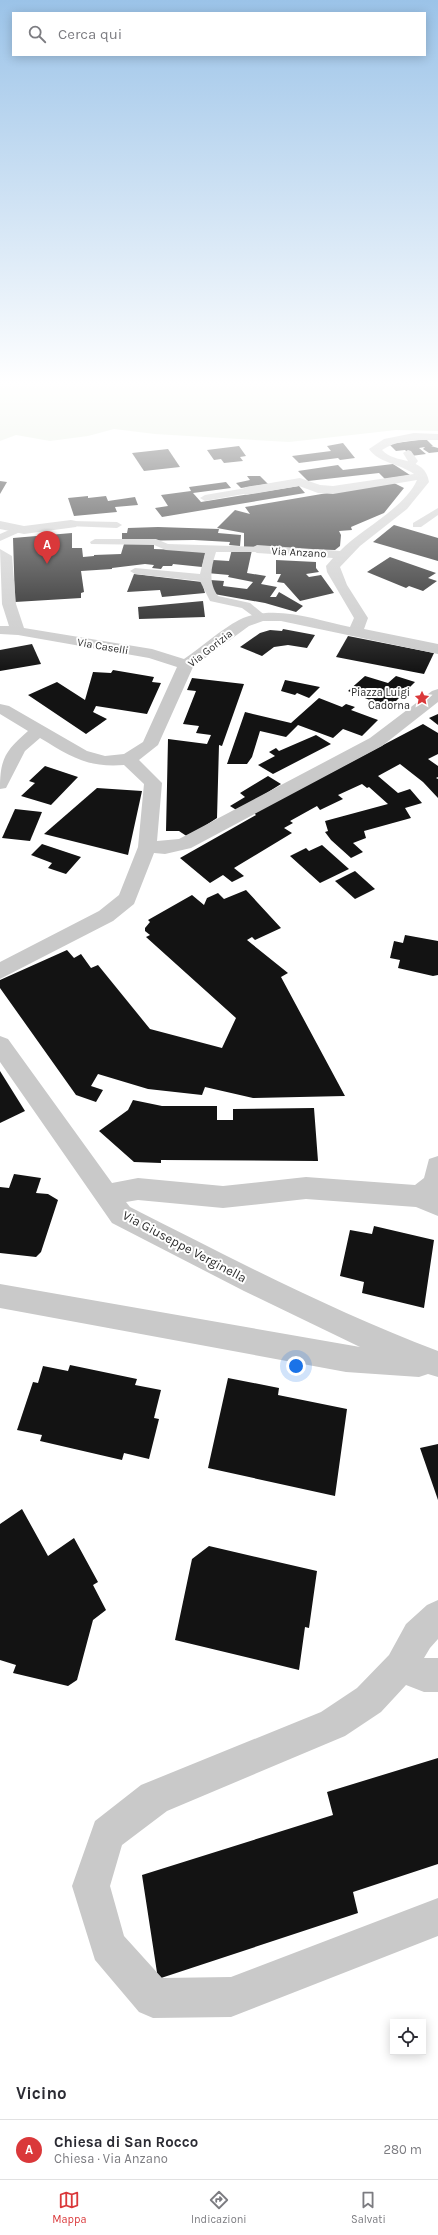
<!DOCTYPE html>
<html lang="it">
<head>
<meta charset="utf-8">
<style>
	:root { --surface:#fff; --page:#f7f7f7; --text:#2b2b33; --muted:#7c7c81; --line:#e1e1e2; --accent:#da383a }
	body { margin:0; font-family:Karla,sans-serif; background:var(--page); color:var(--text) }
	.controls { position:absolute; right:12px; bottom:12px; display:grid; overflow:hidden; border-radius:0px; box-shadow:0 2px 10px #0003 }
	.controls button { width:36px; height:36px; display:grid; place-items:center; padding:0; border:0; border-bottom:1px solid var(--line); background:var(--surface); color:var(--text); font:20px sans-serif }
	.you { position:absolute; left:296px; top:1366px; width:14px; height:14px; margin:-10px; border:3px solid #fff; border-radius:50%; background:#1a73e8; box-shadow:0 0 0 6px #1a73e833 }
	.badge { display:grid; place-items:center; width:26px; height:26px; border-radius:50%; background:var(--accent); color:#fff; font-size:13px; font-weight:700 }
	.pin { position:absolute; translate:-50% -33px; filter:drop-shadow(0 1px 2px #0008) }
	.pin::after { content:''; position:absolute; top:21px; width:14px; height:12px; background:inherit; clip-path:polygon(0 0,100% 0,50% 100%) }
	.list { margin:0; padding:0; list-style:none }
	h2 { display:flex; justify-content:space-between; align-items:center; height:52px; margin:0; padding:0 16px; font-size:17px }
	h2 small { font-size:13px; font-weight:400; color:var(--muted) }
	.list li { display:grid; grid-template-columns:26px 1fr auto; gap:12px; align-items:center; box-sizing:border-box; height:60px; padding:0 16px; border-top:1px solid var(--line) }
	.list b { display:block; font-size:15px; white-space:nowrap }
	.list p { margin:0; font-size:13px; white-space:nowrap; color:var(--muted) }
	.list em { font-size:13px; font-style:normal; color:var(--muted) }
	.icon { flex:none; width:22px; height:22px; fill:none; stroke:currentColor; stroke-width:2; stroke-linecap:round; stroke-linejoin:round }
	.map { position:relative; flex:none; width:438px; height:2067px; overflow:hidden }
	.search { position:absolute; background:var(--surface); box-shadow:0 2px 10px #0003; left:12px; right:12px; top:12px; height:44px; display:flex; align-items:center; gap:10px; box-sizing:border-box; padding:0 14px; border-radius:0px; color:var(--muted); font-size:15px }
	.sheet { height:112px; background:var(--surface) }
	nav { display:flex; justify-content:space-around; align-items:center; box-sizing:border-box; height:56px; border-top:1px solid var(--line); background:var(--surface); font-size:11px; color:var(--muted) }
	nav a { display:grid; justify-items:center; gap:2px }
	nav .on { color:var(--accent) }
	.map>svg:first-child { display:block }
	.green { fill:#e1e9da }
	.building { fill:#131313 }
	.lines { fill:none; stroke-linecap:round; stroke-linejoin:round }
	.service { fill:#c9c9c9; fill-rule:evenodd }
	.minor { fill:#c9c9c9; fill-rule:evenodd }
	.labels { text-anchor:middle; stroke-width:4; stroke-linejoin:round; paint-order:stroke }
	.far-street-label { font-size:11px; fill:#2c2c2c; stroke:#fff }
	.far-poi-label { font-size:11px; fill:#2c2c2c; stroke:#fff; text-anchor:end }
	.street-label { font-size:13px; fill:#2c2c2c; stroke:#fff }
</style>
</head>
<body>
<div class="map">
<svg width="438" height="2067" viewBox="0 0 438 2067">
	<rect width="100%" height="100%" fill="#fff"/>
	<path class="green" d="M 0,382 L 438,382 L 438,431 L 396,430 L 289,442 L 155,434 L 114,429 L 88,436 L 50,441 L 16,435 L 0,441 Z"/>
	<g class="building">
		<path d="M 426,439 L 433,446 L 431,446 L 438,448 L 438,452 L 429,453 L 423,449 L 425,447 L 419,448 L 426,454 L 411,456 L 405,450 L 396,451 L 389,444 Z"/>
		<path d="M 343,443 L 355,458 L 340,460 L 338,458 L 299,463 L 292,456 L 331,451 L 327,446 Z"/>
		<path d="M 239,446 L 246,456 L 240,457 L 243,461 L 224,463 L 221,459 L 214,460 L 207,450 Z"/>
		<path d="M 168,449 L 180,467 L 144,471 L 132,453 Z"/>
		<path d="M 393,464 L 410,475 L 385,479 L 379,473 L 308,481 L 298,471 L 338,465 L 343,470 Z"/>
		<path d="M 247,476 L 260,476 L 268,484 L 241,488 L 236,483 L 250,480 Z"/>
		<path d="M 0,481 L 7,482 L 0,494 Z"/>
		<path d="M 226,482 L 231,488 L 193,493 L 201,502 L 299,486 L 305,493 L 162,517 L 155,508 L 168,506 L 161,495 L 191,491 L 189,487 Z"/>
		<path d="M 392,482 L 404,488 L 384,513 L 351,527 L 352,530 L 339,531 L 341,535 L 340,546 L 335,550 L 244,547 L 244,533 L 217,528 L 235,510 L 250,514 L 245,507 Z"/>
		<path d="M 88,496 L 88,498 L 106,496 L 108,501 L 135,497 L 138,505 L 115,507 L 117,512 L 74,516 L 68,498 Z"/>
		<path d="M 394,525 L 438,538 L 438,561 L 373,542 Z"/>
		<path d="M 158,527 L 219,529 L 218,533 L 241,535 L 240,546 L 229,545 L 230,542 L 194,540 L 122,541 L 122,533 L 127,533 L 128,528 Z"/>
		<path d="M 72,533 L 72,548 L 82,548 L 83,557 L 94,556 L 94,555 L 121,554 L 124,544 L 154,544 L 154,549 L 206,551 L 202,567 L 173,564 L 172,566 L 163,566 L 161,569 L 152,568 L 154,565 L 145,564 L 112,568 L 112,569 L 81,571 L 84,592 L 81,593 L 81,598 L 15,602 L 13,538 Z"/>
		<path d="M 232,549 L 252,550 L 247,573 L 266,576 L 261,584 L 277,587 L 270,597 L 276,597 L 279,592 L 303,606 L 296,612 L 265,603 L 214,594 L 210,580 L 224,581 L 223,586 L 247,589 L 253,582 L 228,577 L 229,575 L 207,573 L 213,560 L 229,561 Z"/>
		<path d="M 390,557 L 436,573 L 428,578 L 437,581 L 423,591 L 409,586 L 406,588 L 367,572 Z"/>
		<path d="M 276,560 L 316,562 L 316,568 L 319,572 L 306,574 L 309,577 L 321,575 L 334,593 L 300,601 L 284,583 L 277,582 L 281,574 L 276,574 Z"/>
		<path d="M 134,574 L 202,582 L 205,593 L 162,597 L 160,590 L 127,592 Z"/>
		<path d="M 203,601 L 205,617 L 139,619 L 138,607 Z"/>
		<path d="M 283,629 L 315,635 L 307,648 L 288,645 L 274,647 L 262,656 L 240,647 L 260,633 L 270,630 L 282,631 Z"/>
		<path d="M 348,636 L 434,653 L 424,674 L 336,657 Z"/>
		<path d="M 32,644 L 41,664 L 0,671 L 0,650 Z"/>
		<path d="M 113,670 L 154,677 L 152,682 L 161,683 L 147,714 L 96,706 L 93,712 L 107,719 L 86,734 L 28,695 L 57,682 L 85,700 L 93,672 L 111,673 Z"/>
		<path d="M 365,676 L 388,683 L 396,676 L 415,682 L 389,708 L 348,691 Z"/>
		<path d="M 192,678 L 244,684 L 222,746 L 219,745 L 217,818 L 188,837 L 179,831 L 166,831 L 167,786 L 168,739 L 207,744 L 211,735 L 196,733 L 199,726 L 183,724 L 196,691 L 187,690 Z"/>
		<path d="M 285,680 L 320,687 L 309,698 L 297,693 L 295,695 L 281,691 Z"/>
		<path d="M 319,698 L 342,707 L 346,704 L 355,707 L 351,710 L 378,720 L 362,736 L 343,729 L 333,738 L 298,725 L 286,737 L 260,731 L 252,757 L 247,764 L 227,764 L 245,712 L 291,723 Z"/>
		<path d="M 438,714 L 438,725 L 429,718 Z"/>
		<path d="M 423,724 L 438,733 L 438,754 L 428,759 L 438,766 L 438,777 L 436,778 L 438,779 L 438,798 L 423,782 L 400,764 L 378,776 L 398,793 L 410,789 L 422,803 L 405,808 L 411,818 L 364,831 L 366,838 L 353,843 L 363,852 L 351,858 L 331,840 L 325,832 L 328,831 L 325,821 L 388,804 L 369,787 L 367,788 L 362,784 L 338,795 L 343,799 L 320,810 L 317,806 L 290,821 L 293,823 L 284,828 L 292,833 L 234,868 L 244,876 L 232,882 L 223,875 L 210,883 L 180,858 L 256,815 L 254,813 Z"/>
		<path d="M 316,735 L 331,744 L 273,774 L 258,765 L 275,756 L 269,752 L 276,748 L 279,751 Z"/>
		<path d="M 45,766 L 78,777 L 51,805 L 21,796 L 35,783 L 29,781 Z"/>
		<path d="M 268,776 L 281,784 L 238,811 L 230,806 L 245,797 L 240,793 Z"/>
		<path d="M 97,788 L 142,791 L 128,855 L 44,834 Z"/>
		<path d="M 15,809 L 42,812 L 30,841 L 2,838 Z"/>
		<path d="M 42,844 L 81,857 L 66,874 L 48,868 L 52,863 L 31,855 Z"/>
		<path d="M 322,845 L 349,869 L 320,883 L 290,856 L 306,848 L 309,851 Z"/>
		<path d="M 355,871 L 375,889 L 355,899 L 335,881 Z"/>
		<path d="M 246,890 L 281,928 L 255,940 L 252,937 L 247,940 L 288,973 L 281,977 L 345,1096 L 253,1098 L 205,1087 L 202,1095 L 148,1089 L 98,1074 L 91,1086 L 103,1090 L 96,1102 L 76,1095 L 0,988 L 0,980 L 67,950 L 74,958 L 81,954 L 91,968 L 98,965 L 150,1029 L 222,1048 L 236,1018 L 146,937 L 150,935 L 145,931 L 145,928 L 150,922 L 148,920 L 192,895 L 204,905 L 207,898 L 218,893 L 224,899 Z"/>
		<path d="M 405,935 L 438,941 L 438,975 L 433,976 L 398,968 L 400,960 L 390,958 L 394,941 L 403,943 Z"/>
		<path d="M 0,1071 L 25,1111 L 0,1123 Z"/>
		<path d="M 133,1100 L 162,1106 L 217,1106 L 217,1120 L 233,1120 L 233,1109 L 314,1108 L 318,1161 L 161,1160 L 161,1163 L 134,1162 L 99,1131 L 128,1110 Z"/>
		<path d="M 14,1174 L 41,1178 L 36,1193 L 48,1194 L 58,1200 L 41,1252 L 36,1257 L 0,1253 L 0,1187 L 9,1188 Z"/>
		<path d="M 374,1226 L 434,1240 L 424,1308 L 362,1293 L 364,1282 L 340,1276 L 350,1230 L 372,1234 Z"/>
		<path d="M 70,1365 L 137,1379 L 135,1385 L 161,1390 L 154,1418 L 159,1419 L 149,1459 L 124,1453 L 122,1460 L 40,1441 L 42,1435 L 17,1430 L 33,1382 L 38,1383 L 43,1366 L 68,1371 Z"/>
		<path d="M 228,1378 L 279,1388 L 278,1395 L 347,1409 L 335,1496 L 208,1468 Z"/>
		<path d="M 438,1444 L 438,1500 L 420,1448 Z"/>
		<path d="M 22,1509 L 48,1556 L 74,1538 L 98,1582 L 93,1585 L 106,1610 L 93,1620 L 77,1680 L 68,1686 L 13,1673 L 16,1665 L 0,1660 L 0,1524 Z"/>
		<path d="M 209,1546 L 317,1571 L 309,1628 L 305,1627 L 299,1670 L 175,1640 L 192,1559 Z"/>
		<path d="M 438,1758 L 438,1864 L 353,1892 L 358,1913 L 158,1979 L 142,1875 L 333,1815 L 327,1792 Z"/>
	</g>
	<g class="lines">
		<g class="service">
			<path d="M 408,450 L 411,451 L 418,461 L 413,467 L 410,468 L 405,465 L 408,461 L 403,453 Z"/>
			<path d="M 246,488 L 251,491 L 249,493 L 205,501 L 200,498 L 205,495 Z"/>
			<path d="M 438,508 L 438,515 L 421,527 L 413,527 L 413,523 Z"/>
			<path d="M 71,521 L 117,522 L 122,525 L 117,528 L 67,526 L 67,522 Z"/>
			<path d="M 16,527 L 21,530 L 20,532 L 0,541 L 0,534 Z"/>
			<path d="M 95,539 L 156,539 L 168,544 L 261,547 L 261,551 L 257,552 L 216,552 C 211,568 208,582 218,596 L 250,603 L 267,617 L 265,619 L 257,619 L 242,608 L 210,601 L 200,581 L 135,574 L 130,571 L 135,568 L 200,574 L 205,553 L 166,550 L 154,545 L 91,544 L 90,542 Z"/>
		</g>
		<g class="minor">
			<path d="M 414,433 L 438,434 L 438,440 C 419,440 398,439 382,450 C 395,465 425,455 429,482 L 407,509 L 360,546 L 340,567 L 347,585 L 368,618 L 364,629 L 438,644 L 438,654 L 281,621 L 263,621 L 249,626 L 193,667 L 158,745 L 139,760 L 162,783 L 157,841 L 179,839 L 370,738 L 432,691 L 438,689 L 438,702 L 382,746 L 191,848 L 165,854 L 154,853 L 134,904 L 113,921 L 0,979 L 0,962 L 99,911 L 119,895 L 138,847 L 144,784 L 124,765 C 87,768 70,756 40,738 L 25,751 L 6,788 L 0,789 C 0,759 5,751 28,731 L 0,714 L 0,704 L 9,706 L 87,751 L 105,756 L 124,754 L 143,742 L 177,667 L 149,658 L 18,635 L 0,634 L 0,626 L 9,626 L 2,604 L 0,549 L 12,556 L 16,604 L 24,628 L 152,649 L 184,659 C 202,647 220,630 239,620 C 273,603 316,620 350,627 L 354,618 L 327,572 L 326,566 L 333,558 L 257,553 L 250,549 L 257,545 L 340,551 C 361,529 405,508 417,480 L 333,494 L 318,493 L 299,486 L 246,495 L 240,491 L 246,487 L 300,478 L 320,485 L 333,486 L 414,474 C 399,463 380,464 369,449 L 384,439 Z"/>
			<path d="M 71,520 L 76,521 L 78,524 L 76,527 L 24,534 L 0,529 L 0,521 L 24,526 Z"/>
			<path d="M 0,1036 L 8,1039 L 112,1183 L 138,1178 L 223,1186 L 306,1177 L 415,1185 L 424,1178 L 429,1159 L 438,1156 L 438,1216 L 416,1207 L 306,1199 L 223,1208 L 138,1200 L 126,1202 L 130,1207 C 231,1258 332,1311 438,1351 L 438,1377 L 428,1374 L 419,1377 L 346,1372 L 0,1308 L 0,1284 L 360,1347 L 244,1291 L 112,1223 L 0,1062 Z"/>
			<path d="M 438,1600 L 438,1639 L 430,1648 L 424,1658 L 438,1658 L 438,1692 L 424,1692 L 406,1685 L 381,1712 L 345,1736 L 167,1811 L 122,1845 L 110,1886 L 124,1936 L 162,1978 L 231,1977 L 438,1898 L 438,1936 L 231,2017 L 153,2018 L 139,2012 L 95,1960 L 72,1886 L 95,1821 L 141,1785 L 321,1712 L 357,1688 L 389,1655 L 406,1624 L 427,1605 Z"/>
		</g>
	</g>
	<linearGradient id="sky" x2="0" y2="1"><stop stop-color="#9bc3e8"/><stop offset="0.57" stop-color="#fff"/><stop offset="1" stop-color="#fff" stop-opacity="0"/></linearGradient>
	<rect width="438" height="672" fill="url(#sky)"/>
	<defs>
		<g id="sight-bare" transform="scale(1.2)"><path d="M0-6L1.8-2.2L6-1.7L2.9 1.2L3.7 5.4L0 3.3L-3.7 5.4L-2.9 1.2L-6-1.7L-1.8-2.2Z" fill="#da383a" stroke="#fff" stroke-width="2.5" paint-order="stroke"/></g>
	</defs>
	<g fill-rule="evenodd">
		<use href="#sight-bare" x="422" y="698"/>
	</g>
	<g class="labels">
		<g class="far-street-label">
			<text transform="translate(299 552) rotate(3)" y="4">Via Anzano</text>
			<text transform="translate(103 646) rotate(10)" y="4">Via Caselli</text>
			<text transform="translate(210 648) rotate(-38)" y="4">Via Gorizia</text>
		</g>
		<g class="far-poi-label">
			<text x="410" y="696">Piazza Luigi<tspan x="410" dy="13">Cadorna</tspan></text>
		</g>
		<g class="street-label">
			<text transform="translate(185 1246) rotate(28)" y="5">Via Giuseppe Verginella</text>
		</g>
	</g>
</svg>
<div class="controls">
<button><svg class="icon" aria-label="locate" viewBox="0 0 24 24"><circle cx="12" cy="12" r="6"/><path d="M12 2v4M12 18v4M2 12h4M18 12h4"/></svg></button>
</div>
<div class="you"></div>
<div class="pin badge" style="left:47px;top:564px">A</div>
<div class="search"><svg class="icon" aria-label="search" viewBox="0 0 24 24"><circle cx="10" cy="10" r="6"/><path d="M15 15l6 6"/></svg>Cerca qui</div>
</div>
<section class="sheet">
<h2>Vicino<small></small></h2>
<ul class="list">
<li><span class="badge">A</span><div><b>Chiesa di San Rocco</b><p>Chiesa · Via Anzano</p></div><em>280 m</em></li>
</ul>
</section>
<nav>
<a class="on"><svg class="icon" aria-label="map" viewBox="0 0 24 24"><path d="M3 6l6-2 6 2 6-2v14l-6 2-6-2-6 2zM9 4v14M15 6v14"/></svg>Mappa</a>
<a><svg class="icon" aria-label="directions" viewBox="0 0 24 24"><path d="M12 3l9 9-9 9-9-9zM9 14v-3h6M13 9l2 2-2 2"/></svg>Indicazioni</a>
<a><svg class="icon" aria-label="saved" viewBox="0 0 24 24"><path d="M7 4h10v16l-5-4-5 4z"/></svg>Salvati</a>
</nav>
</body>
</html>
